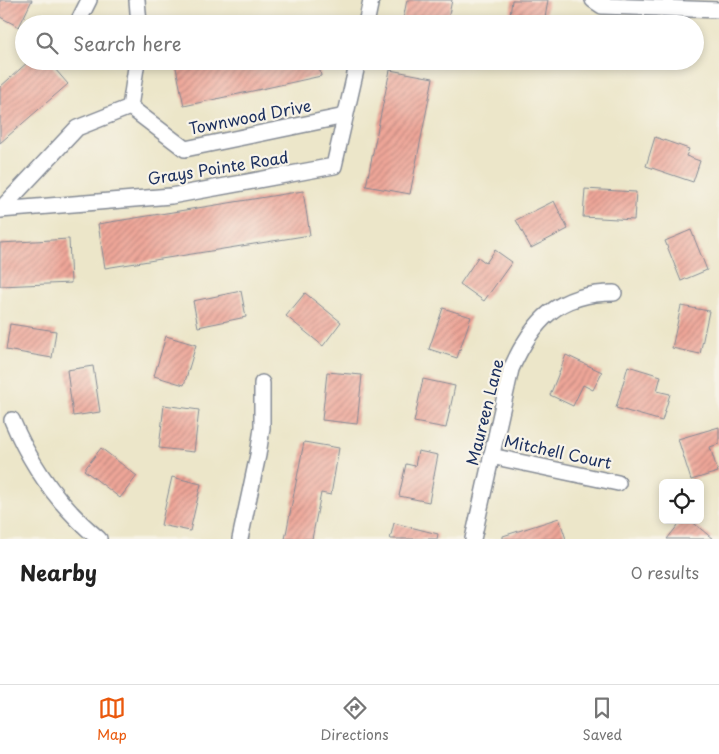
<!DOCTYPE html>
<html lang="en">
<head>
<meta charset="utf-8">
<style>
	:root { --surface:#fff; --page:#f2f2f2; --text:#222; --muted:#767676; --line:#e0e0e0; --accent:#ea580c }
	body { margin:0; font-family:"Playpen Sans",sans-serif; background:var(--page); color:var(--text) }
	.controls { position:absolute; right:15px; bottom:15px; display:grid; overflow:hidden; border-radius:8px; box-shadow:0 2px 8px #0003 }
	.controls button { width:45px; height:45px; display:grid; place-items:center; padding:0; border:0; border-bottom:1px solid var(--line); background:var(--surface); color:var(--text); font:25px sans-serif }
	.list { margin:0; padding:0; list-style:none }
	h2 { display:flex; justify-content:space-between; align-items:center; height:65px; margin:0; padding:0 20px; font-size:21px }
	h2 small { font-size:16px; font-weight:400; color:var(--muted) }
	.icon { flex:none; width:28px; height:28px; fill:none; stroke:currentColor; stroke-width:2; stroke-linecap:round; stroke-linejoin:round }
	.map { position:relative; flex:none; width:719px; height:539px; overflow:hidden }
	.search { position:absolute; background:var(--surface); box-shadow:0 2px 8px #0003; left:15px; right:15px; top:15px; height:55px; display:flex; align-items:center; gap:12px; box-sizing:border-box; padding:0 18px; border-radius:28px; color:var(--muted); font-size:19px }
	.sheet { height:145px; background:var(--surface) }
	nav { display:flex; justify-content:space-around; align-items:center; box-sizing:border-box; height:70px; border-top:1px solid var(--line); background:var(--surface); font-size:14px; color:var(--muted) }
	nav a { display:grid; justify-items:center; gap:2px }
	nav .on { color:var(--accent) }
	.map>svg:first-child { display:block }
	.building { fill:url(#building-hatch) }
	.lines { fill:none; stroke-linecap:round; stroke-linejoin:round }
	.minor-casing { stroke:#848a94; stroke-width:18 }
	.minor { stroke:#fff; stroke-width:15 }
	.labels { text-anchor:middle; stroke-width:4.5; stroke-linejoin:round; paint-order:stroke }
	.street-label { font-size:16px; fill:#1b2f5e; stroke:#f7f3e8 }
</style>
</head>
<body>
<div class="map">
<svg width="719" height="539" viewBox="0 0 719 539">
	<defs>
		<pattern id="building-hatch" width="6" height="6" patternUnits="userSpaceOnUse" patternTransform="scale(1.25)"><rect width="6" height="6" fill="#eea698"/><path d="M-1 1l2-2M0 6l6-6M5 7l2-2" fill="none" stroke="#c0887f"/></pattern>
	</defs>
	<rect width="100%" height="100%" fill="#f7f3e8"/>
	<filter id="ink" filterUnits="userSpaceOnUse"><feTurbulence type="fractalNoise" baseFrequency=".02" numOctaves="2"/><feDisplacementMap in="SourceGraphic" scale="10" xChannelSelector="R" yChannelSelector="G"/><feConvolveMatrix kernelMatrix="1 2 1 2 8 2 1 2 1" color-interpolation-filters="sRGB"/></filter>
	<filter id="wash" filterUnits="userSpaceOnUse"><feTurbulence type="fractalNoise" baseFrequency=".0096" numOctaves="4" result="noise"/><feDisplacementMap in="SourceGraphic" scale="20" xChannelSelector="R" yChannelSelector="G"/><feGaussianBlur stdDeviation="1.12" result="paint"/><feColorMatrix in="noise" values="0 0 0 0 0 0 0 0 0 0 0 0 0 0 0 0 0 1.4 0 .05"/><feComposite in="paint" operator="in"/></filter>
	<g filter="url(#wash)">
		<rect width="100%" height="100%" fill="#ece6c9"/>
		<g id="blocks">
			<g class="building">
				<path d="M 0,0 L 32,0 L 19,27 L 0,17 Z"/>
				<path d="M 407,0 L 452,0 L 447,24 L 402,24 Z"/>
				<path d="M 512,0 L 548,0 L 544,24 L 509,24 Z"/>
				<path d="M 29,61 L 48,61 L 68,84 L 0,143 L 0,87 Z"/>
				<path d="M 185,61 L 318,61 L 321,76 L 184,106 L 175,63 Z"/>
				<path d="M 390,70 L 433,78 L 410,194 L 366,186 Z"/>
				<path d="M 655,137 L 689,149 L 686,156 L 700,161 L 693,182 L 646,166 Z"/>
				<path d="M 585,189 L 636,192 L 634,220 L 583,217 Z"/>
				<path d="M 303,191 L 310,235 L 105,268 L 98,224 Z"/>
				<path d="M 554,201 L 568,229 L 531,248 L 516,220 Z"/>
				<path d="M 691,230 L 707,270 L 681,281 L 665,241 Z"/>
				<path d="M 69,239 L 71,283 L 0,286 L 0,243 Z"/>
				<path d="M 495,250 L 512,262 L 484,301 L 460,284 L 478,257 L 486,263 Z"/>
				<path d="M 241,291 L 246,317 L 198,327 L 193,301 Z"/>
				<path d="M 305,293 L 341,322 L 323,346 L 286,316 Z"/>
				<path d="M 681,306 L 709,311 L 700,354 L 672,348 Z"/>
				<path d="M 443,308 L 471,317 L 457,358 L 429,349 Z"/>
				<path d="M 10,324 L 56,331 L 52,358 L 6,350 Z"/>
				<path d="M 166,336 L 196,345 L 184,385 L 154,376 Z"/>
				<path d="M 566,355 L 602,372 L 593,390 L 583,385 L 573,406 L 550,395 Z"/>
				<path d="M 93,366 L 100,412 L 73,416 L 67,370 Z"/>
				<path d="M 628,366 L 661,376 L 657,391 L 670,394 L 662,421 L 616,408 Z"/>
				<path d="M 327,372 L 362,375 L 357,424 L 322,420 Z"/>
				<path d="M 423,379 L 455,386 L 446,428 L 414,422 Z"/>
				<path d="M 164,405 L 199,410 L 194,452 L 159,448 Z"/>
				<path d="M 719,427 L 719,444 L 710,447 L 718,472 L 691,480 L 678,439 Z"/>
				<path d="M 304,442 L 339,448 L 331,495 L 321,493 L 312,539 L 285,539 Z"/>
				<path d="M 101,448 L 137,476 L 120,498 L 84,470 Z"/>
				<path d="M 418,451 L 438,455 L 429,502 L 399,496 L 406,464 L 415,466 Z"/>
				<path d="M 172,477 L 201,484 L 190,531 L 161,525 Z"/>
				<path d="M 559,518 L 566,539 L 503,539 L 503,536 Z"/>
				<path d="M 682,520 L 690,520 L 713,539 L 667,539 Z"/>
				<path d="M 394,523 L 438,534 L 437,539 L 390,539 Z"/>
			</g>
		</g>
	</g>
	<g filter="url(#ink)">
		<use href="#blocks" fill-opacity="0" stroke="#848a94" stroke-width="1"/>
		<g class="lines">
			<g class="minor-casing">
				<g id="minor">
					<path d="M 137,0 L 139,24"/>
					<path d="M 593,0 L 602,6 L 719,10"/>
					<path d="M 77,24 L 89,0"/>
					<path d="M 366,24 L 371,0"/>
					<path d="M 137,61 L 130,107 L 185,149 L 345,116"/>
					<path d="M 0,210 L 171,196 L 334,166 L 358,61"/>
					<path d="M 0,210 L 77,128 L 130,107"/>
					<path d="M 12,420 C 32,468 59,506 99,539"/>
					<path d="M 491,456 L 618,483"/>
					<path d="M 240,539 L 258,455 L 262,428 L 262,383"/>
					<path d="M 473,539 L 511,369 C 533,320 558,293 614,293"/>
				</g>
			</g>
			<use href="#minor" class="minor"/>
		</g>
	</g>
	<g class="labels">
		<g class="street-label">
			<text transform="translate(250 117) rotate(-11)" y="6">Townwood Drive</text>
			<text transform="translate(218 168) rotate(-9)" y="6">Grays Pointe Road</text>
			<text transform="translate(485 412) rotate(-76)" y="6">Maureen Lane</text>
			<text transform="translate(558 452) rotate(12)" y="6">Mitchell Court</text>
		</g>
	</g>
</svg>
<div class="controls">
<button><svg class="icon" aria-label="locate" viewBox="0 0 24 24"><circle cx="12" cy="12" r="6"/><path d="M12 2v4M12 18v4M2 12h4M18 12h4"/></svg></button>
</div>
<div class="search"><svg class="icon" aria-label="search" viewBox="0 0 24 24"><circle cx="10" cy="10" r="6"/><path d="M15 15l6 6"/></svg>Search here</div>
</div>
<section class="sheet">
<h2>Nearby<small>0 results</small></h2>
<ul class="list">
</ul>
</section>
<nav>
<a class="on"><svg class="icon" aria-label="map" viewBox="0 0 24 24"><path d="M3 6l6-2 6 2 6-2v14l-6 2-6-2-6 2zM9 4v14M15 6v14"/></svg>Map</a>
<a><svg class="icon" aria-label="directions" viewBox="0 0 24 24"><path d="M12 3l9 9-9 9-9-9zM9 14v-3h6M13 9l2 2-2 2"/></svg>Directions</a>
<a><svg class="icon" aria-label="saved" viewBox="0 0 24 24"><path d="M7 4h10v16l-5-4-5 4z"/></svg>Saved</a>
</nav>
</body>
</html>
